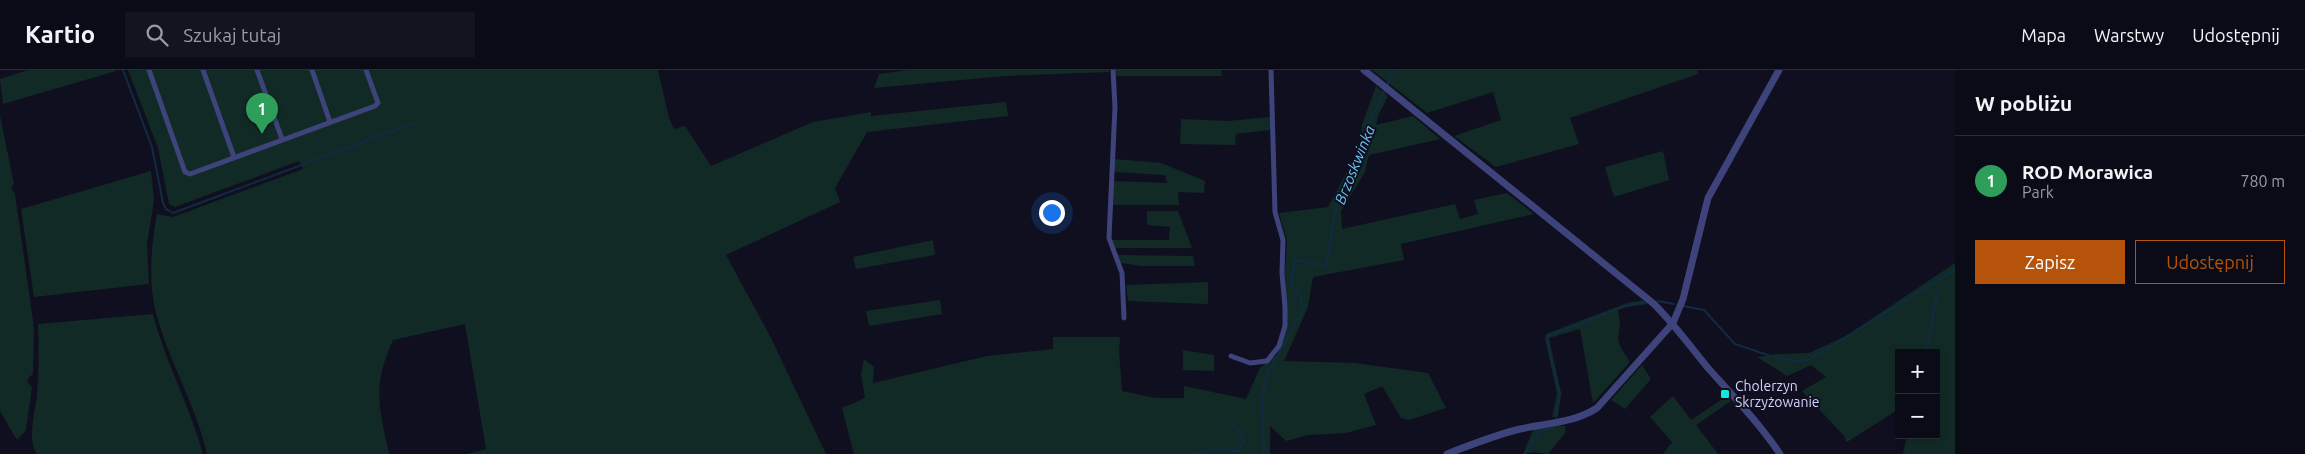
<!DOCTYPE html>
<html lang="pl">
<head>
<meta charset="utf-8">
<style>
	:root { --surface:#0b0b18; --page:#141421; --text:#f1f3f6; --muted:#9a9ba2; --line:#2b2b37; --accent:#b45309 }
	body { margin:0; font-family:Ubuntu,sans-serif; background:var(--page); color:var(--text) }
	.controls { position:absolute; right:15px; bottom:15px; display:grid; overflow:hidden; border-radius:0px; box-shadow:0 2px 8px #0003 }
	.controls button { width:45px; height:45px; display:grid; place-items:center; padding:0; border:0; border-bottom:1px solid var(--line); background:var(--surface); color:var(--text); font:25px sans-serif }
	.you { position:absolute; left:1051px; top:142px; width:18px; height:18px; margin:-12px; border:4px solid #fff; border-radius:50%; background:#1a73e8; box-shadow:0 0 0 8px #1a73e833 }
	.badge { display:grid; place-items:center; width:32px; height:32px; border-radius:50%; background:var(--accent); color:#fff; font-size:16px; font-weight:700 }
	.pin { position:absolute; translate:-50% -41px; filter:drop-shadow(0 1px 2px #0008) }
	.pin::after { content:''; position:absolute; top:26px; width:18px; height:15px; background:inherit; clip-path:polygon(0 0,100% 0,50% 100%) }
	.list { margin:0; padding:0; list-style:none }
	h2 { display:flex; justify-content:space-between; align-items:center; height:65px; margin:0; padding:0 20px; font-size:21px }
	h2 small { font-size:16px; font-weight:400; color:var(--muted) }
	.list li { display:grid; grid-template-columns:32px 1fr auto; gap:15px; align-items:center; box-sizing:border-box; height:90px; padding:0 20px; border-top:1px solid var(--line) }
	.list b { display:block; font-size:19px; white-space:nowrap }
	.list p { margin:0; font-size:16px; white-space:nowrap; color:var(--muted) }
	.list em { font-size:16px; font-style:normal; color:var(--muted) }
	.actions { display:flex; gap:10px; padding:15px 20px }
	.actions a { flex:1; padding:11px 0; border:1px solid var(--accent); border-radius:0px; text-align:center; font-size:18px; color:var(--accent) }
	.actions .main { background:var(--accent); color:#fff }
	.icon { flex:none; width:28px; height:28px; fill:none; stroke:currentColor; stroke-width:2; stroke-linecap:round; stroke-linejoin:round }
	.map { position:relative; flex:none; width:1955px; height:384px; overflow:hidden }
	header { display:flex; align-items:center; gap:30px; box-sizing:border-box; height:70px; padding:0 25px; background:var(--surface); border-bottom:1px solid var(--line) }
	header strong { font-size:24px }
	nav { display:flex; gap:28px; margin-inline-start:auto; font-size:18px }
	.search { width:350px; height:45px; background:var(--page); display:flex; align-items:center; gap:12px; box-sizing:border-box; padding:0 18px; border-radius:0px; color:var(--muted); font-size:19px }
	main { display:flex }
	aside { flex:1; background:var(--surface) }
	.map>svg:first-child { display:block }
	.green { fill:#122a25 }
	.lines { fill:none; stroke-linecap:round; stroke-linejoin:round }
	.stream { stroke:#112b42; stroke-width:2 }
	.minor { stroke:#3e447b; stroke-width:5 }
	.tertiary { stroke:#3e447b; stroke-width:7 }
	.poi-dot { fill:#12e7dc; stroke:#0f0f20; stroke-width:2 }
	.labels { text-anchor:middle; stroke-width:4; stroke-linejoin:round; paint-order:stroke }
	.poi-label { font-size:14px; fill:#d2d3fb; stroke:#0f0f20; text-anchor:start }
	.water-label { font-size:15px; font-style:italic; fill:#68c7f3; stroke:#0f0f20 }
</style>
</head>
<body>
<header>
<strong>Kartio</strong>
<div class="search"><svg class="icon" aria-label="search" viewBox="0 0 24 24"><circle cx="10" cy="10" r="6"/><path d="M15 15l6 6"/></svg>Szukaj tutaj</div>
<nav><a>Mapa</a><a>Warstwy</a><a>Udostępnij</a></nav>
</header>
<main>
<div class="map">
<svg width="1955" height="384" viewBox="0 0 1955 384">
	<rect width="100%" height="100%" fill="#0f0f20"/>
	<g class="green">
		<path d="M 28,0 L 115,0 L 116,1 L 3,34 L 0,9 Z"/>
		<path d="M 128,0 L 658,0 L 669,48 L 674,59 L 685,56 L 711,96 L 813,52 L 871,42 L 871,46 L 1006,32 L 1008,46 L 867,62 L 835,118 L 840,132 L 726,185 L 771,268 L 826,384 L 467,384 L 486,379 L 465,254 L 393,270 C 372,316 379,337 389,384 L 207,384 C 196,335 169,292 156,243 C 148,211 151,176 157,144 L 173,147 L 303,99 L 299,91 L 175,137 L 169,134 L 158,78 Z"/>
		<path d="M 908,0 L 1109,0 L 1109,2 L 1005,6 L 874,18 L 879,4 Z"/>
		<path d="M 1115,0 L 1221,0 L 1222,6 L 1116,6 Z"/>
		<path d="M 1372,0 L 1697,0 L 1698,4 L 1570,48 L 1579,74 L 1496,97 L 1454,66 L 1501,50 L 1493,22 L 1427,43 Z"/>
		<path d="M 1376,16 L 1388,26 L 1378,46 L 1376,55 L 1413,46 L 1440,69 L 1369,85 L 1365,102 L 1341,141 L 1342,159 L 1455,134 L 1460,149 L 1478,144 L 1474,130 L 1507,123 L 1534,144 L 1401,174 L 1404,190 L 1313,207 L 1308,237 L 1284,291 L 1355,293 L 1428,303 L 1446,338 L 1409,350 L 1401,348 L 1382,316 L 1364,324 L 1376,355 L 1346,363 L 1308,365 L 1286,371 L 1270,356 L 1270,384 L 854,384 L 842,338 L 865,328 L 861,304 L 864,289 L 874,297 L 873,313 L 987,286 L 1053,279 L 1053,267 L 1120,267 L 1119,282 L 1122,321 L 1155,328 L 1184,328 L 1184,316 L 1246,329 L 1260,298 L 1277,284 L 1287,255 L 1285,202 L 1287,171 L 1279,143 L 1328,137 L 1348,100 L 1355,96 L 1360,87 L 1362,55 Z"/>
		<path d="M 0,46 L 14,114 L 11,117 L 15,124 L 34,258 L 33,304 L 28,308 L 28,313 L 32,317 L 26,360 L 17,370 L 0,341 Z"/>
		<path d="M 1270,47 L 1270,60 L 1236,64 L 1235,75 L 1180,74 L 1181,49 L 1228,51 Z"/>
		<path d="M 1663,81 L 1669,110 L 1614,127 L 1605,97 Z"/>
		<path d="M 1114,89 L 1161,93 L 1205,111 L 1204,123 L 1178,122 L 1179,135 L 1112,135 L 1113,111 L 1167,113 L 1165,105 L 1113,102 Z"/>
		<path d="M 151,101 L 154,130 L 147,174 L 149,214 L 34,227 L 21,139 Z"/>
		<path d="M 1147,141 L 1178,141 L 1192,178 L 1115,178 L 1112,170 L 1169,170 L 1170,157 L 1147,155 Z"/>
		<path d="M 933,170 L 935,185 L 856,199 L 853,187 Z"/>
		<path d="M 1118,185 L 1193,186 L 1195,196 L 1141,196 L 1121,193 Z"/>
		<path d="M 1955,193 L 1955,384 L 1903,384 L 1907,365 L 1936,365 L 1936,283 L 1899,283 L 1899,339 L 1847,372 L 1845,370 L 1846,368 L 1802,321 L 1826,307 L 1811,295 L 1787,306 L 1757,287 L 1777,284 L 1809,283 L 1846,266 Z"/>
		<path d="M 1208,212 L 1208,234 L 1128,231 L 1126,215 Z"/>
		<path d="M 940,230 L 942,244 L 869,256 L 866,241 Z"/>
		<path d="M 1643,230 L 1647,234 L 1626,237 L 1618,240 L 1620,253 L 1618,270 L 1621,278 L 1630,292 L 1593,333 L 1580,259 L 1549,268 L 1561,324 L 1558,346 L 1552,347 L 1557,324 L 1545,268 L 1546,264 L 1627,233 Z"/>
		<path d="M 153,244 C 165,292 190,336 203,384 L 37,384 C 27,370 35,342 37,326 C 39,302 39,278 38,254 Z"/>
		<path d="M 1183,280 L 1214,285 L 1214,301 L 1183,300 Z"/>
		<path d="M 1642,295 L 1651,309 L 1625,339 L 1611,330 Z"/>
		<path d="M 1673,326 L 1691,350 L 1727,326 L 1731,331 L 1696,355 L 1718,384 L 1663,384 L 1672,372 L 1650,347 Z"/>
		<path d="M 1558,356 L 1565,356 L 1566,362 L 1548,384 L 1534,382 L 1523,384 L 1533,360 Z"/>
	</g>
	<g class="lines">
		<g class="stream">
			<path d="M 123,0 L 152,77 L 163,133 L 166,139 L 173,143 L 414,53"/>
			<path d="M 1387,16 L 1394,0"/>
			<path d="M 1658,231 L 1674,234"/>
			<path d="M 1683,236 L 1704,240 L 1735,274 L 1774,287 L 1795,291 L 1808,290 L 1955,200"/>
			<path d="M 1926,283 L 1937,224"/>
			<path d="M 1556,347 L 1560,323 L 1547,271 L 1548,266 L 1625,236 L 1645,233"/>
			<path d="M 1193,384 L 1222,378 L 1232,381 L 1238,381 L 1244,372 C 1241,361 1238,357 1228,351"/>
			<path d="M 1264,384 L 1262,326 L 1268,303 L 1303,240 L 1300,225 L 1291,214 L 1295,190 L 1326,196 L 1336,137 L 1361,72 L 1385,20"/>
			<path d="M 1525,384 L 1539,362 L 1554,357"/>
			<path d="M 1908,384 L 1914,365"/>
		</g>
		<g class="minor">
			<path d="M 149,0 L 185,102 L 190,104 L 375,36 L 378,33 L 366,0"/>
			<path d="M 203,0 L 234,87"/>
			<path d="M 257,0 L 282,69"/>
			<path d="M 312,0 L 330,52"/>
			<path d="M 1113,0 L 1115,37 L 1109,168 L 1122,203 L 1124,248"/>
			<path d="M 1231,286 L 1250,293 L 1267,291 L 1279,276 L 1285,256 L 1285,237 L 1282,203 L 1283,170 L 1275,142 L 1271,0"/>
		</g>
		<g class="tertiary">
			<path d="M 1364,0 L 1654,234 C 1674,254 1690,276 1708,298 C 1733,326 1759,353 1780,384"/>
			<path d="M 1447,384 C 1470,375 1493,366 1516,360 C 1544,353 1572,354 1597,338 L 1673,253 L 1683,229 L 1708,128 L 1779,0"/>
		</g>
	</g>
	<rect class="poi-dot" x="1720" y="319" width="10" height="10" rx="2.5"/>
	<g class="labels">
		<g class="poi-label">
			<text x="1735" y="321">Cholerzyn<tspan x="1735" dy="16">Skrzyżowanie</tspan></text>
		</g>
		<g class="water-label">
			<text transform="translate(1355 95) rotate(-68)" y="5">Brzoskwinka</text>
		</g>
	</g>
</svg>
<div class="controls">
<button>+</button>
<button>−</button>
</div>
<div class="you"></div>
<div class="pin badge" style="left:262px;top:64px;background:#2e9e5b">1</div>
</div>
<aside>
<h2>W pobliżu<small></small></h2>
<ul class="list">
<li><span class="badge" style="background:#2e9e5b">1</span><div><b>ROD Morawica</b><p>Park</p></div><em>780 m</em></li>
</ul>
<div class="actions"><a class="main">Zapisz</a><a>Udostępnij</a></div>
</aside>
</main>
</body>
</html>
